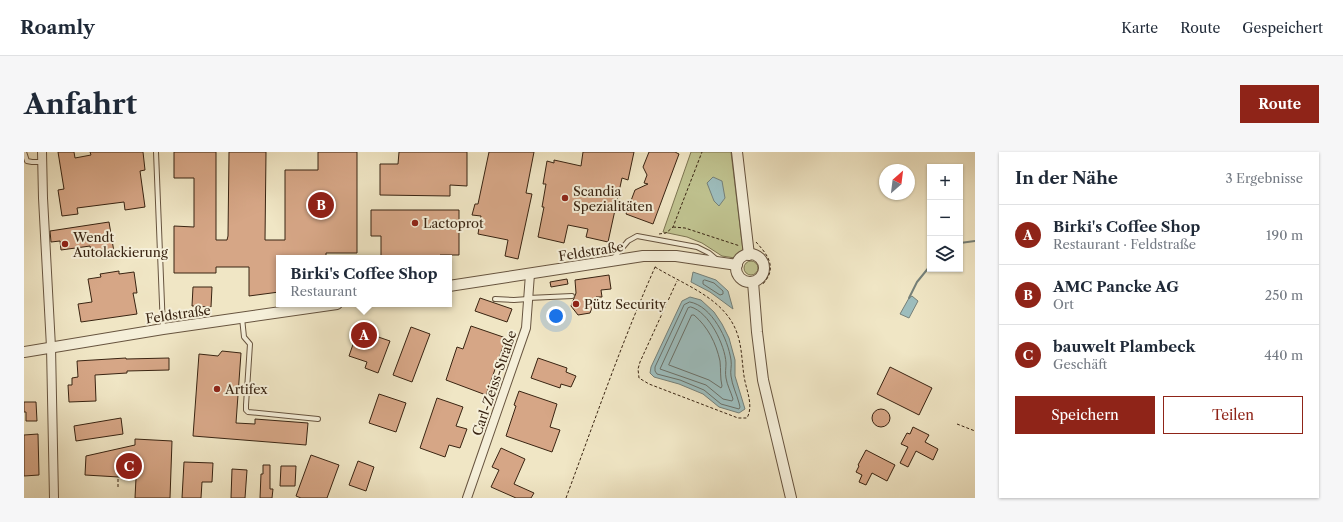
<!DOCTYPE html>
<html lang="de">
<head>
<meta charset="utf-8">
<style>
	:root { --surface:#fff; --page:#f6f6f7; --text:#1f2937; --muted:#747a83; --line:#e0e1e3; --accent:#8f2418 }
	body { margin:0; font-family:"Libre Caslon Text",serif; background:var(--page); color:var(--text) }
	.controls { position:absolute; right:12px; top:12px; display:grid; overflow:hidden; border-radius:0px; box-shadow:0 1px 3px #0004 }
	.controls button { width:36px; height:36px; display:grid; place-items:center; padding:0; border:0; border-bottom:1px solid var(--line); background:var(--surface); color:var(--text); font:20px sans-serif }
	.compass { position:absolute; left:855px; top:12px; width:36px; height:36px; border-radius:50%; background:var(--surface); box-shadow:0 1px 3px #0004; rotate:28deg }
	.you { position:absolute; left:532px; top:164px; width:14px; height:14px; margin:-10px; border:3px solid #fff; border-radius:50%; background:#1a73e8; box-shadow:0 0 0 6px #1a73e833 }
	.badge { display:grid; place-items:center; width:26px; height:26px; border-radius:50%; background:var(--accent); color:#fff; font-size:13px; font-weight:700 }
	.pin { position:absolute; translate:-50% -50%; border:2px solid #fff; box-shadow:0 1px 4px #0006 }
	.popup { position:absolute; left:252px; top:103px; width:176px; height:52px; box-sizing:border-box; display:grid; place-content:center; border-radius:0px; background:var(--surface); filter:drop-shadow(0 1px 3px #0005); font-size:13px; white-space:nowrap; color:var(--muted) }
	.popup b { font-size:15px; color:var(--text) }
	.popup::after { content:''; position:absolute; left:50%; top:100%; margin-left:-8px; border:8px solid transparent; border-top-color:var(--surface) }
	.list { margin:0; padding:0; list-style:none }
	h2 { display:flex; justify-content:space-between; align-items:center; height:52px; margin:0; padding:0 16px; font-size:17px }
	h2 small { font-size:13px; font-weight:400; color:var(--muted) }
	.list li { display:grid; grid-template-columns:26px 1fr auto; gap:12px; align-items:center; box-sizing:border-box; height:60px; padding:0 16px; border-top:1px solid var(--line) }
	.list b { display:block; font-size:15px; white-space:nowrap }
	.list p { margin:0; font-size:13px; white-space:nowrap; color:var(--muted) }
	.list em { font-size:13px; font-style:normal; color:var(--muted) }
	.actions { display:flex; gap:8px; padding:12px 16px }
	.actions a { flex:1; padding:9px 0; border:1px solid var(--accent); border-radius:0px; text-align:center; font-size:14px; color:var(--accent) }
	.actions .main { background:var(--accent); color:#fff }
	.icon { flex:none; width:22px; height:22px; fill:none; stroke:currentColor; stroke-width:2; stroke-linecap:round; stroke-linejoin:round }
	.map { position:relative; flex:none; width:951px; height:346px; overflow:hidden; border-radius:0px }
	header { display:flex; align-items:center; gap:24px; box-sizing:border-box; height:56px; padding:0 20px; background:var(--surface); border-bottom:1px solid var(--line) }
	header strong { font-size:19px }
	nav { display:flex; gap:22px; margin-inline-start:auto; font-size:14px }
	.intro { display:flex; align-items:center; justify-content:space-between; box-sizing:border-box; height:96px; padding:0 24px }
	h1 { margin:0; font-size:28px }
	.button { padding:10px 18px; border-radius:0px; background:var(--accent); color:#fff; font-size:14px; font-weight:700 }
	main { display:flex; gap:24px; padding:0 24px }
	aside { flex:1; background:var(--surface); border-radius:0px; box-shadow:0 1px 3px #0004 }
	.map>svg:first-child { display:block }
	.green { fill:#c0c390; stroke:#7c7451 }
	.water { fill:#9dbdbd; stroke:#758079 }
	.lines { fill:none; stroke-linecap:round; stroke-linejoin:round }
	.shore { stroke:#6b7068; stroke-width:1 }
	.stream { stroke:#758079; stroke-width:2 }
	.building { fill:#d6a686; stroke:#392412 }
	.service-casing { stroke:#67543f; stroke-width:6 }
	.minor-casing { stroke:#67543f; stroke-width:10 }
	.tertiary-casing { stroke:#67543f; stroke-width:12 }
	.path { stroke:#392412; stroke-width:1; stroke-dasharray:3 2; stroke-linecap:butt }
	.service { stroke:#f5efd9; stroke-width:4 }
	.minor { stroke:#f5efd9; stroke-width:8 }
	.tertiary { stroke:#f5efd9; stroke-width:10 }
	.poi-dot { fill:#8f2418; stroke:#f5efd9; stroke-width:1.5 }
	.labels { text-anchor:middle; stroke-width:4; stroke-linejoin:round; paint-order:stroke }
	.poi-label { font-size:13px; fill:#392412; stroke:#f5efd9; text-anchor:start }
	.street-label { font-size:13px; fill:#392412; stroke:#f5efd9 }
</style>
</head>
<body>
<header>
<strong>Roamly</strong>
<nav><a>Karte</a><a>Route</a><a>Gespeichert</a></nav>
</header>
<div class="intro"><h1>Anfahrt</h1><a class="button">Route</a></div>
<main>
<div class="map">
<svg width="951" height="346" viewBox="0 0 951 346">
	<rect width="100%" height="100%" fill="#f0e6c5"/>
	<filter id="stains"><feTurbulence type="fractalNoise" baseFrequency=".005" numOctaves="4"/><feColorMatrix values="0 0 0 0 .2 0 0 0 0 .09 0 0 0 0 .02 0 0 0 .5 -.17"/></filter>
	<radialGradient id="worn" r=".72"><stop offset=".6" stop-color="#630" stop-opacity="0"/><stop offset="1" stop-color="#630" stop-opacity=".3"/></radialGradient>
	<g class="green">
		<path d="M 667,0 L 707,0 L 719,99 L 711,106 L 698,104 L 678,91 L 663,85 L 639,80 Z"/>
		<circle cx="727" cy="116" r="7"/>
	</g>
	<g class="water">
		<path d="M 689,25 L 698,29 L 701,46 L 695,54 L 690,49 L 683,31 Z"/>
		<path d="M 669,120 L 692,128 L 704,139 L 709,157 L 686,140 L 667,130 Z"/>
		<path d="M 888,144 L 894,149 L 885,166 L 876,162 L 885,146 Z"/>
		<path d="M 666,145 L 677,148 L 690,160 L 698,172 L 705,186 L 711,208 L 711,224 L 721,257 L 715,261 L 695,255 L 679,242 L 655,232 L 630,225 L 626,221 L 627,215 L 658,149 Z"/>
	</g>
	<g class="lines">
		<g class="shore">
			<path d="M 681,128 L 690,131 L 699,139 L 699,142 L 696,143 L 679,132 L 679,129 Z"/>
			<path d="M 666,150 C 688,154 704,187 707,208 C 708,214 706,219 707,224 C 708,233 713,243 715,251 L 716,255 L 715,257 L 697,252 L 680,238 L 656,228 L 633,222 L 631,219 L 631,215 L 660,153 Z"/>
			<path d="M 667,155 C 685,160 701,193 702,211 C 702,216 701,221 702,226 C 703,233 707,240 709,247 L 708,249 L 699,247 L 682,233 L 636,217 L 664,156 Z"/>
			<path d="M 668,163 L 670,163 C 684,175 692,191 696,209 C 697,218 696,226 698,234 L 697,236 L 685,228 L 645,213 Z"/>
		</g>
		<g class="stream">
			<path d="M 936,91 L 951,89"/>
			<path d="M 885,146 L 893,130 L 906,114"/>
		</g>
	</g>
	<g class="building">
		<path d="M 34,0 L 50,0 L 51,6 L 67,3 L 66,0 L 119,0 L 121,18 L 116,19 L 121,55 L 101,58 L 100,50 L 53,56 L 54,62 L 38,64 L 34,38 L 40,37 Z"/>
		<path d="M 150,0 L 192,0 L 192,88 L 203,88 L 204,84 L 205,0 L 242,0 L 241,88 L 261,88 L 261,18 L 294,18 L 294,0 L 333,0 L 333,101 L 302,101 L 302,106 L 255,106 L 255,140 L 225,144 L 225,115 L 192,115 L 192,121 L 150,121 L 150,74 L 170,75 L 170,26 L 150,26 Z"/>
		<path d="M 375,0 L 443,0 L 443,34 L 426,33 L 426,44 L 356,43 L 356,12 L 374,12 Z"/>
		<path d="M 465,0 L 510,0 L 502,41 L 508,42 L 494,107 L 481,104 L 484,88 L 454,82 L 457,64 L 448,63 L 451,52 L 454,52 Z"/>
		<path d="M 559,0 L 610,0 L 604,28 L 598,26 L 584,90 L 562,85 L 564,77 L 544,73 L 540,91 L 514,85 L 520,55 L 518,55 L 522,32 L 519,32 L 523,9 L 530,11 L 530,8 L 557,14 Z"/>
		<path d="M 625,0 L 651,0 L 655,2 L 629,72 L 602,62 L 611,38 L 624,32 L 620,31 L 623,23 L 619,15 Z"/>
		<path d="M 347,58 L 435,58 L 435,103 L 416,103 L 416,106 L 357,106 L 357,84 L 347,84 Z"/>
		<path d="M 85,70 L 90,100 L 68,103 L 66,94 L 37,98 L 36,89 L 27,90 L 26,79 Z"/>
		<path d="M 95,119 L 95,122 L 110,120 L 113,141 L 109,141 L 113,162 L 57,170 L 54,152 L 68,150 L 64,127 L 77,125 L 76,122 Z"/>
		<path d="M 585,123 L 587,137 L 577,138 L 578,145 L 572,145 L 566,161 L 554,163 L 547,154 L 552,141 L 551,128 Z"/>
		<path d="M 543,127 L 544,132 L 527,135 L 526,130 Z"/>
		<path d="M 169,135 L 188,135 L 187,155 L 168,154 Z"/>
		<path d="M 456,146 L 488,157 L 483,170 L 451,159 Z"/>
		<path d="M 447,174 L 482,186 L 462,243 L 422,228 L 433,195 L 439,197 Z"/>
		<path d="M 387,175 L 406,182 L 388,230 L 369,223 Z"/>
		<path d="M 334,178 L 366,189 L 354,221 L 341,216 L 343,210 L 325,204 Z"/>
		<path d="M 198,199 L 217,201 L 212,271 L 231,272 L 231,267 L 284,271 L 282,293 L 169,284 L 175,202 L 194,204 Z"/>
		<path d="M 102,206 L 102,207 L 145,206 L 145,218 L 103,219 L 103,221 L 71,223 L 72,249 L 45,250 L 44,233 L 48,233 L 48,226 L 54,225 L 53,209 Z"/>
		<path d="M 514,206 L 543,216 L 542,220 L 552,224 L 547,235 L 537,232 L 536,236 L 507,226 Z"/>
		<path d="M 866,215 L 908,236 L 895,263 L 853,242 Z"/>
		<path d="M 495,239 L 533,252 L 526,275 L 536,278 L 528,300 L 482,284 L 492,254 L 490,253 Z"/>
		<path d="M 355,242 L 382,251 L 372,280 L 345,271 Z"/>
		<path d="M 413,246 L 439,255 L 432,274 L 443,277 L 436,296 L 425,293 L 421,305 L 396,296 Z"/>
		<path d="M 0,250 L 12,250 L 13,269 L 2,269 L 2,260 L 0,260 Z"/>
		<circle cx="857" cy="266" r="9"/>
		<path d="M 97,266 L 99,282 L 52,289 L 50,274 Z"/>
		<path d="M 889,275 L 905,283 L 901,290 L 914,297 L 909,308 L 892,299 L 884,315 L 876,311 L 884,295 L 877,292 L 883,281 L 886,282 Z"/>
		<path d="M 14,282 L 15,323 L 0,324 L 0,283 Z"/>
		<path d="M 111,287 L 148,289 L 146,346 L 111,346 L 112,326 L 61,323 L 62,304 L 111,293 Z"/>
		<path d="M 477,296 L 501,307 L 490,332 L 510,341 L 507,346 L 492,346 L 467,335 L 475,318 L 468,315 Z"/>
		<path d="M 842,298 L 871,313 L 863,329 L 848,321 L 842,333 L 835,330 L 838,323 L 832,320 L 835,314 L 834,313 Z"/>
		<path d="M 287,303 L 315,313 L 303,346 L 277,346 L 272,344 Z"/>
		<path d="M 334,309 L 350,315 L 342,339 L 325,333 Z"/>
		<path d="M 160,310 L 189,311 L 188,330 L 178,330 L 177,346 L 158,346 Z"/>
		<path d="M 239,313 L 246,313 L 246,337 L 249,337 L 248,346 L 236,346 L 237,322 L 239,322 Z"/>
		<path d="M 257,314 L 272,314 L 271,334 L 256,334 Z"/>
		<path d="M 208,317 L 223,318 L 221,346 L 207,346 Z"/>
	</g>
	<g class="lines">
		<g class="service-casing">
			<g id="service">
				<path d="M 0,0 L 3,9 L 8,10 L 18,10"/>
				<path d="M 132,0 L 139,177"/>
				<path d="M 589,107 L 604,89 L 613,84 L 673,95 L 685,101 L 692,107"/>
				<path d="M 504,146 L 548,144"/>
				<path d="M 471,147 L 490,148 L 504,147"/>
				<path d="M 218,166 L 220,185 L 226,192 L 222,253 L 222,258 L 224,260 L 294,267"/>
			</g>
		</g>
		<g class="minor-casing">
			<g id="minor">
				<path d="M 18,0 L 19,46 L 27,195 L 30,346"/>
				<path d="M 443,346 L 502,176 L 506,122"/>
			</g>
		</g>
		<g class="tertiary-casing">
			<g id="tertiary">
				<path d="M 713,0 L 725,103"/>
				<circle cx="726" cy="116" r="14"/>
				<path d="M 729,130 L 733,180 L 739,228 L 767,346"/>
				<path d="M 425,134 L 619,104 L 652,104 L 713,113"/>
				<path d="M 0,200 L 139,177 L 313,152"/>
			</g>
		</g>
		<g class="path">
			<path d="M 649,75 L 661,76 L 716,94"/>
			<path d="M 635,82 L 642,81 L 649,75 L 678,0"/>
			<path d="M 732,90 C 741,100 751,111 744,125 C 742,128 740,131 738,133"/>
			<path d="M 631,115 C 662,134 703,147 714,184 C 718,197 718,211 720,224 C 722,238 730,253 723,266 L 714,266 L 625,232 L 615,226 L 614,217 L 616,210 L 653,129"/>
			<path d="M 933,272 L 951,279"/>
			<path d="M 94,335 L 94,325"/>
			<path d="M 542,346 C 571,268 598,189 632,113"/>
		</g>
		<use href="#service" class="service"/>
		<use href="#minor" class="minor"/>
		<use href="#tertiary" class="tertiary"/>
	</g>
	<g class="poi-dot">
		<circle cx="541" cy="46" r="4"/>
		<circle cx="391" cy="71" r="4"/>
		<circle cx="41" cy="92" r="4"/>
		<circle cx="552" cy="152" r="4"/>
		<circle cx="193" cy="237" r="4"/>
	</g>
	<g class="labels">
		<g class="poi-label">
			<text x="549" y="44">Scandia<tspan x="549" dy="15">Spezialitäten</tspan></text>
			<text x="399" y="76">Lactoprot</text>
			<text x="49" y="90">Wendt<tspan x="49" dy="15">Autolackierung</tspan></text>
			<text x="560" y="157">Pütz Security</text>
			<text x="201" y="242">Artifex</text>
		</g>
		<g class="street-label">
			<text transform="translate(567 99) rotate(-9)" y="5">Feldstraße</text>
			<text transform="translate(154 162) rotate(-8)" y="5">Feldstraße</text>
			<text transform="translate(470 231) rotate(-71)" y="5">Carl-Zeiss-Straße</text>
		</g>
	</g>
	<rect width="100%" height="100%" filter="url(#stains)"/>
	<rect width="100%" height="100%" fill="url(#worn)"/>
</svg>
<div class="controls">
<button>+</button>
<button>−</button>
<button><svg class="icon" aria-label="layers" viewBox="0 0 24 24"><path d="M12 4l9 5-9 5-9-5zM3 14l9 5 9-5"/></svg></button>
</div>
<svg class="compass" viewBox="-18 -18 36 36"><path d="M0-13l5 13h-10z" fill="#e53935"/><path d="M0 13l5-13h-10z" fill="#747a83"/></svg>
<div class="you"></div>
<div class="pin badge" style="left:340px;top:183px">A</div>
<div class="popup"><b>Birki's Coffee Shop</b>Restaurant</div>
<div class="pin badge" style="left:297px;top:53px">B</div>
<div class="pin badge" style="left:105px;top:314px">C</div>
</div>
<aside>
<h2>In der Nähe<small>3 Ergebnisse</small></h2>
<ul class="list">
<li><span class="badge">A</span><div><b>Birki's Coffee Shop</b><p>Restaurant · Feldstraße</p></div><em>190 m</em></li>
<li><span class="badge">B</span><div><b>AMC Pancke AG</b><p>Ort</p></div><em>250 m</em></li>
<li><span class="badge">C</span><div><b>bauwelt Plambeck</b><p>Geschäft</p></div><em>440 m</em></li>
</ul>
<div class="actions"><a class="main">Speichern</a><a>Teilen</a></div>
</aside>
</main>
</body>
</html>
